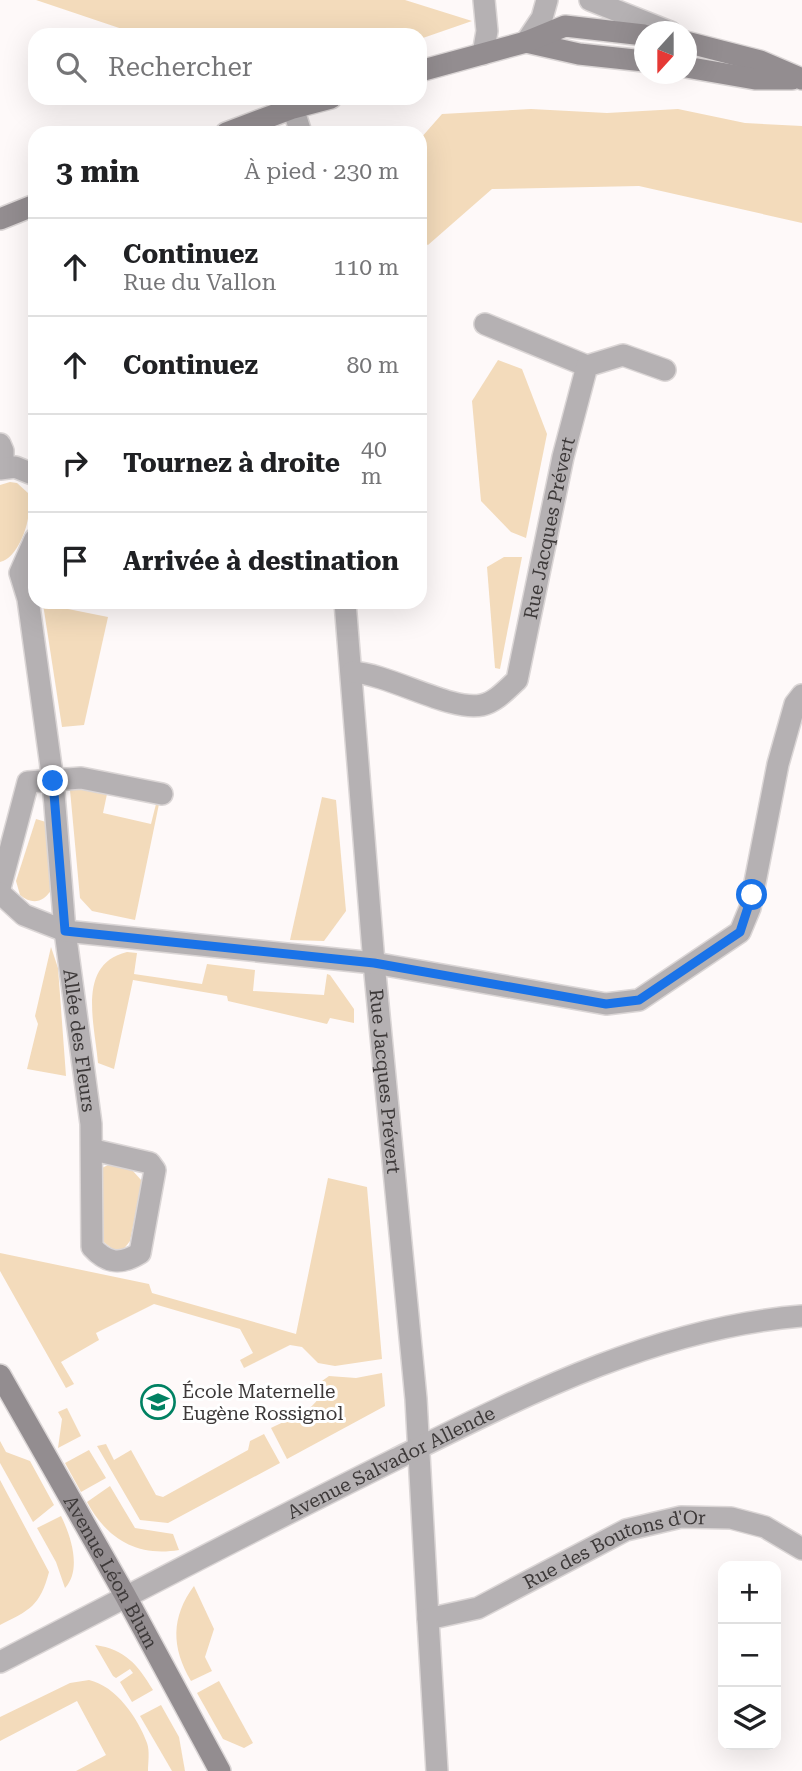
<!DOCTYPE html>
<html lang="fr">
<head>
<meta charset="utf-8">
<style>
	:root { --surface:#fff; --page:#f6f6f6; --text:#202124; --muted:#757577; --line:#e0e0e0 }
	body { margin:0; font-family:"Roboto Serif",serif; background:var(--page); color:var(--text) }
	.controls { position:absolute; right:21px; bottom:21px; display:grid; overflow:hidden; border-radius:14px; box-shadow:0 7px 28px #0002 }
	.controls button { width:63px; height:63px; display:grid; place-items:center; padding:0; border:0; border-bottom:2px solid var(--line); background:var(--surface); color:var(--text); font:35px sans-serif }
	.compass { position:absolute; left:634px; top:21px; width:63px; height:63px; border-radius:50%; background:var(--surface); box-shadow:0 7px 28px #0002; rotate:201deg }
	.stop { position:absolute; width:21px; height:21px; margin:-16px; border:5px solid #1a73e8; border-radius:50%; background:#fff }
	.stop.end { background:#1a73e8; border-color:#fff; box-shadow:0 2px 7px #0008 }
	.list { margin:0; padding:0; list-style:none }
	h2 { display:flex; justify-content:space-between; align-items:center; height:91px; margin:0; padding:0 28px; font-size:30px }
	h2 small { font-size:23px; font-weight:400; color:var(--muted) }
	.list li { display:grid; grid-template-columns:46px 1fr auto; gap:21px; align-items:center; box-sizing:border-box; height:98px; padding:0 28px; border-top:2px solid var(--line) }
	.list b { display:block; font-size:26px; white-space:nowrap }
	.list p { margin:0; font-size:23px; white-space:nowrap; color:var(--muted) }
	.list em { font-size:23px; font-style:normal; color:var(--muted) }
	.icon { flex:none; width:38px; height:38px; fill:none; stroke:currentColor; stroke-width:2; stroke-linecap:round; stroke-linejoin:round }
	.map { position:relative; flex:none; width:802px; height:1771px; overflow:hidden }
	.search { position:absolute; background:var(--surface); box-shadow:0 7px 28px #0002; left:28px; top:28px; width:399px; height:77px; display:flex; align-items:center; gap:18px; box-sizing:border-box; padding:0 24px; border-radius:21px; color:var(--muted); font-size:26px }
	.panel { position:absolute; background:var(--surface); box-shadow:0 7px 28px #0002; left:28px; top:126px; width:399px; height:483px; border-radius:21px }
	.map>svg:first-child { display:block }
	.green { fill:#f3dbbb }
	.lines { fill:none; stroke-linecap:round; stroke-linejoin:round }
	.street-casing { stroke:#dbd6d6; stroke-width:24 }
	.secondary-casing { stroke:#dbd6d6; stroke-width:24 }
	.street { stroke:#b5b1b3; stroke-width:21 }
	.secondary { stroke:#938d90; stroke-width:21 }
	.route { stroke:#1a73e8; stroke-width:9 }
	.labels { text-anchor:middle; stroke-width:6; stroke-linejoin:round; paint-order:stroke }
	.street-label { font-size:19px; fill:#3d3939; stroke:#fff }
	.poi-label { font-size:19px; fill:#3d3939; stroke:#fff; text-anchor:start }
</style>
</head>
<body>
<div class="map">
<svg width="802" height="1771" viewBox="0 0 802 1771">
	<rect width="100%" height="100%" fill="#fef9f9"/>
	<g class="green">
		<path d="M 36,0 L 405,0 L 472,21 L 420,39 L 420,35 L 140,35 Z"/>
		<path d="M 531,109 L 607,113 L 678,109 L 745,123 L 802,126 L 802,223 L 639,186 L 492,189 L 428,245 L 420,241 L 420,139 L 442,114 Z"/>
		<path d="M 498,360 L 522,369 L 547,434 L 526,538 L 511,532 L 481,501 L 472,401 Z"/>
		<path d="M 10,482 L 17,483 L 28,493 C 34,512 21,557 0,562 L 0,485 Z"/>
		<path d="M 504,557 L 522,557 L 500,669 L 495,668 L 487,567 Z"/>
		<path d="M 43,604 L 108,617 L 84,725 L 62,727 Z"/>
		<path d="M 77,788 L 107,794 L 103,813 L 151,824 L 156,804 L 159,804 L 135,920 L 92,911 L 80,898 L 70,790 Z"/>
		<path d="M 322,797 L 336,800 L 346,911 L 324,941 L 290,940 Z"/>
		<path d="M 36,819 L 46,822 L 52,889 C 43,903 32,905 20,895 L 16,881 Z"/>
		<path d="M 51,947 L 58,968 L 66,1076 L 27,1069 L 38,1024 L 35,1016 Z"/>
		<path d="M 127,952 L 137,953 L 134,974 L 202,984 L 207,964 L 255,970 L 253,991 L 324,995 L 327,974 L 330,975 L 354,1009 L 354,1023 L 330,1018 L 327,1024 L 228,1001 L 227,996 L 133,980 L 114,1069 L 98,1063 C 95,1025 76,964 127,952 Z"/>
		<path d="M 108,1165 L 132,1170 L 142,1181 L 130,1241 L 123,1250 L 114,1250 L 101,1240 L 100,1169 Z"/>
		<path d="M 328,1178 L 367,1187 L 382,1359 L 335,1366 L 318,1363 L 302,1347 L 290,1345 L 244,1368 L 240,1360 L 253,1353 L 240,1329 L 154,1304 L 96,1333 L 99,1340 L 61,1362 L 74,1384 L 66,1388 L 0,1271 L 0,1253 L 149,1284 L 152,1293 L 296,1334 Z"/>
		<path d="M 382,1373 L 385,1406 L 287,1459 L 271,1428 C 292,1417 325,1409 322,1381 L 329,1376 L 356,1378 Z"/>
		<path d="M 67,1408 L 81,1436 L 58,1448 L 62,1419 L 58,1412 Z"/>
		<path d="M 264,1434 L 280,1463 L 168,1523 L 140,1520 L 97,1446 L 106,1444 L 114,1460 L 131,1450 L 156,1495 L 163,1497 L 248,1450 L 250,1441 Z"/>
		<path d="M 0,1441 L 6,1452 L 30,1461 L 54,1505 L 33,1522 L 0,1463 Z"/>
		<path d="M 89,1450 L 106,1478 L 81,1492 L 65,1463 Z"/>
		<path d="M 0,1480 L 49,1572 C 40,1606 30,1610 0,1625 Z"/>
		<path d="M 110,1486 L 135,1528 L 173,1534 L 179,1550 C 137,1557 107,1539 87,1502 Z"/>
		<path d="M 61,1516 C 71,1536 82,1570 65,1588 L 56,1562 L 37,1528 Z"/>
		<path d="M 194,1586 L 214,1629 L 205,1657 L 212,1671 L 191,1681 C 171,1647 171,1617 194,1586 Z"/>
		<path d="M 95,1645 C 125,1649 138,1665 153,1690 L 132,1702 L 120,1682 L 133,1673 L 130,1669 L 116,1678 L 113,1676 Z"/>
		<path d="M 89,1680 C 116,1686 138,1718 147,1743 C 150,1751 148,1763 148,1771 L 76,1771 L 106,1755 L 77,1701 L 0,1741 L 0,1717 L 70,1683 Z"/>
		<path d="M 219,1681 L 253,1743 L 244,1748 L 223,1739 L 197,1693 Z"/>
		<path d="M 161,1705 L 179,1737 L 185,1771 L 172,1771 L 140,1716 Z"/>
	</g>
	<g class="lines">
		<g class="street-casing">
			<g id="street">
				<path d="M 590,0 L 670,32"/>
				<path d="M 526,42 L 542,18 L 547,0"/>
				<path d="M 483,54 L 487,31 L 484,0"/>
				<path d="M 293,108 L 301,133"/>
				<path d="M 485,324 L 587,366"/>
				<path d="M 0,444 L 3,451 L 3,466"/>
				<path d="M 0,469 L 15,467 L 35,475"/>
				<path id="s1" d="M 35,539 L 20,573 L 28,599 L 53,781 L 65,931 L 91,1124 L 92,1247 C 107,1264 121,1265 140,1253 L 155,1170 L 150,1163 L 94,1150"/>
				<path id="s2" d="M 345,602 L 374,963 L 416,1399 L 428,1619"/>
				<path id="s3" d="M 352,672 C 390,674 451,712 482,705 C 496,702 507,689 517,680 L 563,457 L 587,366 L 623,355 L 665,370"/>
				<path d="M 0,888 L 28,782 L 81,778 L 162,794"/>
				<path d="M 0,893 L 24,915 L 65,931 L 374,963 L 606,1004 L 639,1000 L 740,932 L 750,908 L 778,764 L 795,704 L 802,695"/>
				<path id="s4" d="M 0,1662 C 132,1594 263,1525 396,1459 C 523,1396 658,1327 802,1316"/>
				<path id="s5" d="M 437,1771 L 428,1619 L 478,1608 L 626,1530 L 681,1517 L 731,1518 L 765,1527 L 802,1549"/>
			</g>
		</g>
		<g class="secondary-casing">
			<g id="secondary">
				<path d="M 526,42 L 579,54 L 644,61"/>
				<path d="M 686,42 L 760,61 L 802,79"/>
				<path d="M 686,67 L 755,79 L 792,79"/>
				<path d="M 420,71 L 526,42 L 565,26 L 644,35"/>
				<path d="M 226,133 L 293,108 L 331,98"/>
				<path d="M 0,219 L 35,205"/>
				<path id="s6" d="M 0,1375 L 125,1595 L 220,1771"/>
			</g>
		</g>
		<use href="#street" class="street"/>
		<use href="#secondary" class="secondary"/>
	</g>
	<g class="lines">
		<path class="route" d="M 53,781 L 65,931 L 374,963 L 606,1004 L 639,1000 L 740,932 L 752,895"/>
	</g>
	<defs>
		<g id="school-ring" transform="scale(1.75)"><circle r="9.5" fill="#fff" stroke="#008162" stroke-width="1.5"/><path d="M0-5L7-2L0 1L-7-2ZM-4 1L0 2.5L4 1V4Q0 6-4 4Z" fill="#008162"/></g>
	</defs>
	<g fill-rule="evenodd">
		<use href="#school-ring" x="158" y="1402"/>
	</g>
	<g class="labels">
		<g class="street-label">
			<text dy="7" stroke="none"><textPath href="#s3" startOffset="334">Rue Jacques Prévert</textPath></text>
			<text dy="7" stroke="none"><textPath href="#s1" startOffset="509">Allée des Fleurs</textPath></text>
			<text dy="7" stroke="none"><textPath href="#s2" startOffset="481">Rue Jacques Prévert</textPath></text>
			<text dy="7" stroke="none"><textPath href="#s4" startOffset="439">Avenue Salvador Allende</textPath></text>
			<text dy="7" stroke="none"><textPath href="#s5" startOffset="354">Rue des Boutons d'Or</textPath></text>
			<text dy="7" stroke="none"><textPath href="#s6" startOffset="226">Avenue Léon Blum</textPath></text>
		</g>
		<g class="poi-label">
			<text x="182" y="1398">École Maternelle<tspan x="182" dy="22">Eugène Rossignol</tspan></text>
		</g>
	</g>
</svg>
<div class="controls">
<button>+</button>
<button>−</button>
<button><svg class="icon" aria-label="layers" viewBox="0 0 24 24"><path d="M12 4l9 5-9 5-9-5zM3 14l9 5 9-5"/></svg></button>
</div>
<svg class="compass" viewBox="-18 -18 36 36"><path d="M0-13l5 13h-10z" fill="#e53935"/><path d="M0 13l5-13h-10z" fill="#757577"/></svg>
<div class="stop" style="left:752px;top:895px"></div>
<div class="stop end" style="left:53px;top:781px"></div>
<div class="search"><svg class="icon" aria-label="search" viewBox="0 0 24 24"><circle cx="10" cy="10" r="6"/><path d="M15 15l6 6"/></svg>Rechercher</div>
<section class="panel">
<h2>3 min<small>À pied · 230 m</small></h2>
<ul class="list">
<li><svg class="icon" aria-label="ahead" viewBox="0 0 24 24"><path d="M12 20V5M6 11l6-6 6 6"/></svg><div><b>Continuez</b><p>Rue du Vallon</p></div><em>110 m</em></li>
<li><svg class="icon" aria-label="ahead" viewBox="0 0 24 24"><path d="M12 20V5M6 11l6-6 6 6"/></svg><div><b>Continuez</b></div><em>80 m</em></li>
<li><svg class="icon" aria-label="right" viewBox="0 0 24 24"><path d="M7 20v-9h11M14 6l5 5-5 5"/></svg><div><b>Tournez à droite</b></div><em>40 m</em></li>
<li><svg class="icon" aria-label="arrive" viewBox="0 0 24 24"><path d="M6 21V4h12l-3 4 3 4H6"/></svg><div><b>Arrivée à destination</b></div></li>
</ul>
</section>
</div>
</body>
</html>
